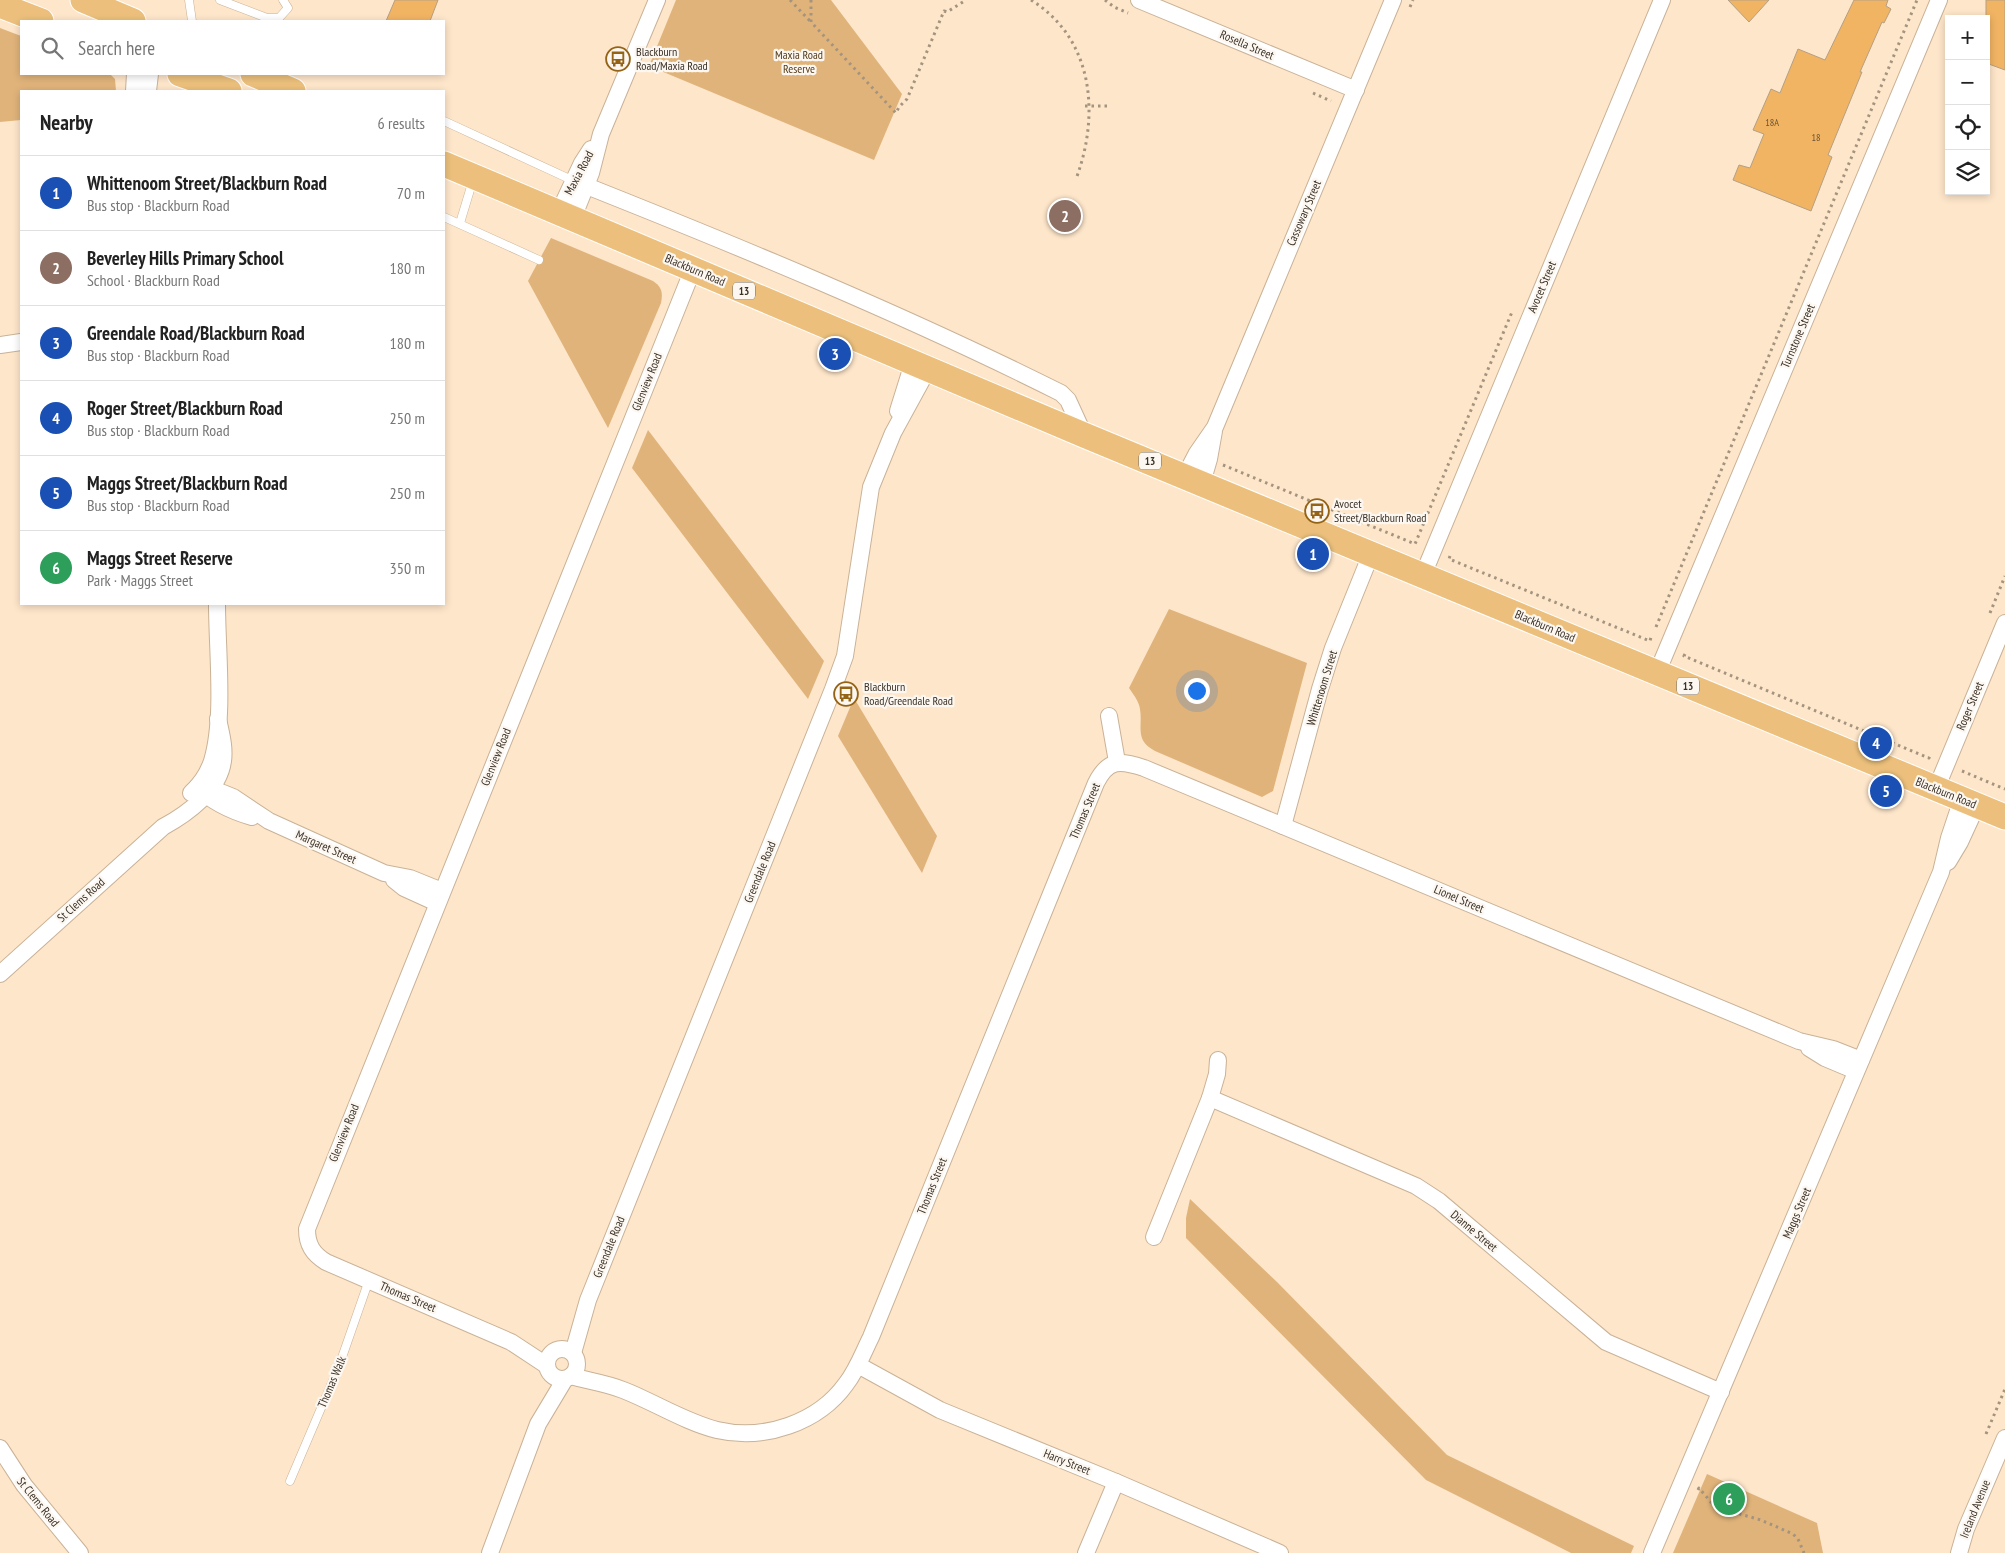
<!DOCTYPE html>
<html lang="en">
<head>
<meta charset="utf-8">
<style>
	:root { --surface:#fff; --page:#f2f2f2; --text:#222; --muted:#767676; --line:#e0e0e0; --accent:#956315 }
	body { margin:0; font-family:"PT Sans Narrow",sans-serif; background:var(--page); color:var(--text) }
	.controls { position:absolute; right:15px; top:15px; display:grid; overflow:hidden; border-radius:0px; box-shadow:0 2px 8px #0003 }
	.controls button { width:45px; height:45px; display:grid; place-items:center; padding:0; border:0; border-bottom:1px solid var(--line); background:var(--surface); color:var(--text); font:25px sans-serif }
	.you { position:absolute; left:1196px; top:690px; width:18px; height:18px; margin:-12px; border:4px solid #fff; border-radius:50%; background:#1a73e8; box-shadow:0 0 0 8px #1a73e833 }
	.badge { display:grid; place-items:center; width:32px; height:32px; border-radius:50%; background:var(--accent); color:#fff; font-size:16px; font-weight:700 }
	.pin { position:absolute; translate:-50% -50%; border:2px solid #fff; box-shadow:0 1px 5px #0006 }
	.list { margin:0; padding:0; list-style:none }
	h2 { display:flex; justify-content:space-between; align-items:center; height:65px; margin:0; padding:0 20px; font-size:21px }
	h2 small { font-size:16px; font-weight:400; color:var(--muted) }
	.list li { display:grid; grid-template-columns:32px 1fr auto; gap:15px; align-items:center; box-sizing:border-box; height:75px; padding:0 20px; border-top:1px solid var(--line) }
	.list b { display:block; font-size:19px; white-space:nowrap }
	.list p { margin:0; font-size:16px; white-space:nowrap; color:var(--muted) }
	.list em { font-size:16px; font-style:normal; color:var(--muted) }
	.icon { flex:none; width:28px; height:28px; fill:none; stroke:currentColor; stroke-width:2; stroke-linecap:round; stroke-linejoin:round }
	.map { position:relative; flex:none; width:2005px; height:1553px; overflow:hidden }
	.search { position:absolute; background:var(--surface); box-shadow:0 2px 8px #0003; left:20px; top:20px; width:425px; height:55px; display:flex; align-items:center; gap:12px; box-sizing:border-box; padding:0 18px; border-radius:0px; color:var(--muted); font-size:19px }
	.panel { position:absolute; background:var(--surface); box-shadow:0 2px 8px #0003; left:20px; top:90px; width:425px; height:515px; border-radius:0px }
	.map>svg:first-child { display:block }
	.green { fill:#e0b37a }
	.building { fill:#f1b463; stroke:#b59f84 }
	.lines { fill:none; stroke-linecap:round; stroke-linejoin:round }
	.service-casing { stroke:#c9b297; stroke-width:9 }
	.minor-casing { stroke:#c9b297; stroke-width:18 }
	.primary-casing { stroke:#fff; stroke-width:27 }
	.path { stroke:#a4937e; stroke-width:3; stroke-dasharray:2.5 4; stroke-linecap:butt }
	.service { stroke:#fff; stroke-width:8 }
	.minor { stroke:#fff; stroke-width:16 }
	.primary { stroke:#ecc07c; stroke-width:25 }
	.labels { text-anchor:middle; stroke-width:4.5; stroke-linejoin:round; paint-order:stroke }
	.number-label { font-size:10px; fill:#685236 }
	.shield { fill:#fcf7f1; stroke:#756d64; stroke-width:1 }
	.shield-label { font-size:11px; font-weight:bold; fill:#3b3227 }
	.street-label { font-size:12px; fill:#3b3227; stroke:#fcf7f1 }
	.poi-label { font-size:12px; fill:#3b3227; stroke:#fcf7f1; text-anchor:start }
	.park-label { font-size:12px; fill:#543b19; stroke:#fcf7f1 }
</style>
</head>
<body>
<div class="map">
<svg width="2005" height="1553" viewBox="0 0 2005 1553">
	<rect width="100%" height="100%" fill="#fee6ca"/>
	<g class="green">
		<path d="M 676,0 L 831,0 L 902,94 L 874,160 L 649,66 Z"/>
		<path d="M 0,28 L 21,36 L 21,74 L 110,74 L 115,79 L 116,91 L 21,91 L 21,120 L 0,122 Z"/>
		<path d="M 551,238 L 653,281 C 662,287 663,293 661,303 L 608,428 L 528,281 Z"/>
		<path d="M 648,430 L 824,661 L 808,699 L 632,468 Z"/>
		<path d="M 1169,609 L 1307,663 L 1273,791 L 1262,797 L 1155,751 C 1134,740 1143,727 1140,709 C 1139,701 1133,694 1129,688 Z"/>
		<path d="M 854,698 L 937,836 L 922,873 L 838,736 Z"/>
		<path d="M 1190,1199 L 1278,1283 L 1447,1455 L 1634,1546 L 1631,1553 L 1571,1553 L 1426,1480 L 1186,1238 L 1186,1218 Z"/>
		<path d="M 1707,1474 L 1817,1523 L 1823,1553 L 1673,1553 Z"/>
	</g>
	<g class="building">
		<path d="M 395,0 L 438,0 L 430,21 L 386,21 Z"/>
		<path d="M 1728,0 L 1769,0 L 1749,22 Z"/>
		<path d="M 1854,0 L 1888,0 L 1886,6 L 1891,9 L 1884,23 L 1882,22 L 1860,72 L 1862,72 L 1828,155 L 1832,157 L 1811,211 L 1733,180 L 1739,165 L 1750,168 L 1764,134 L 1753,130 L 1771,89 L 1780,93 L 1798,49 L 1825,60 Z"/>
		<path d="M 1986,0 L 2005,0 L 2005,70 L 1986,63 Z"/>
	</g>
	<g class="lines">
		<g class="service-casing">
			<g id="service">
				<path d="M 189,0 L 192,21"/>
				<path d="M 220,0 L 267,18 L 279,18 L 288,8 L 283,0"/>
				<path d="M 444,121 L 574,181"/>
				<path d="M 444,217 L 539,260"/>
				<path d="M 460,223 L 473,180"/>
				<path d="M 290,1481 L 339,1366 L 369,1280"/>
			</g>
		</g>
		<g class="minor-casing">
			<g id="minor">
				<path d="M 1139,0 L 1356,90"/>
				<path d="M 134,91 L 135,74"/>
				<path d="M 148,91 L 150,74"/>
				<path d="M 574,181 C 738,246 903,314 1061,393 L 1068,400 L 1084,435"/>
				<path d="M 559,212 L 582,163 L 591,149"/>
				<path d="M 573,218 L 591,173 L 601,134 L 657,0"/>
				<path d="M 0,345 L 21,342"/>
				<path d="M 898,411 L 913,363"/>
				<path d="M 1185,476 L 1197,453 L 1215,427 L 1393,0"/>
				<path d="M 1202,483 L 1209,459 L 1214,431"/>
				<path d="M 1423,575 L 1662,0"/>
				<path d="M 1657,673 L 1939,0"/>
				<path d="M 1109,716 L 1117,762"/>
				<path d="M 197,787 C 213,803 231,811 252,817"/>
				<path d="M 202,788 L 218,791 L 233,797 L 269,821 L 384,873 L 410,878 L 442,891"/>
				<path d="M 1936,789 L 2005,623"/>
				<path d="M 191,793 C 201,784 208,773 212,761 C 225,718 217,650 217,604"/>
				<path d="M 1283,826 L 1320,689 L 1333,648 L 1371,554"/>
				<path d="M 1948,862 L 1960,842 L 1977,805"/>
				<path d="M 394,880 L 404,888 L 437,903"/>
				<path d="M 0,974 L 163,827 C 187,814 219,791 223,761 C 225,747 221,733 218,719"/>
				<path d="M 1809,1048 L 1825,1058 L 1856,1071"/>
				<path d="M 1210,1098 L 1416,1186 L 1439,1201 L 1606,1342 L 1721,1392"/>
				<path d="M 1154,1237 L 1210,1098 L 1217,1074 L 1218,1060"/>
				<circle cx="562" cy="1364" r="15"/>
				<path d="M 573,1353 L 588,1300 L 833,689 L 845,656 L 871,487 L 893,433 L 928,369"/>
				<path d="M 546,1365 L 511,1342 L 326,1262 C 313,1254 307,1245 307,1229 L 693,269"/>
				<path d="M 858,1365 L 940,1410 L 1116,1482 L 1280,1553"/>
				<path d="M 571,1376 C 588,1381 606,1383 623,1390 C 654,1402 685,1422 717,1430 C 764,1441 818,1423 846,1384 C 857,1370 863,1353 871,1337 L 1096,783 C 1108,759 1120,760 1144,768 L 1799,1041 L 1833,1049 L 1861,1060"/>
				<path d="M 0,1448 L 24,1485 L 80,1553"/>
				<path d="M 490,1553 L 538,1424 L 565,1379"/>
				<path d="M 1086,1553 L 1116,1482"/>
				<path d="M 1652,1553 L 1941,872 L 1949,838 L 1962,799"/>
				<path d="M 1959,1553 L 1966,1529 L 2005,1438"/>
			</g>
		</g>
		<g class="primary-casing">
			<g id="primary">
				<path d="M 83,0 L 133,21"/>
				<path d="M 0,5 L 41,21"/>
				<path d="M 180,74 L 229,91"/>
				<path d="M 253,74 L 293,91"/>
				<path d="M 444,164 L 1084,435 L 2005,817"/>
			</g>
		</g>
		<g class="path">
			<path d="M 790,0 L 810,21"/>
			<path d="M 811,0 L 811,22 L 896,113 L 899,107 L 907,99 L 944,11 L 947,12 L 966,0"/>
			<path d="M 1031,0 C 1094,39 1100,115 1076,179"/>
			<path d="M 1105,0 L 1114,7 L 1128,13"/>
			<path d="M 1410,7 L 1413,0"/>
			<path d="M 1313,93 L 1331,101"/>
			<path d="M 1085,106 L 1110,106"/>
			<path d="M 1223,465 L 1415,544 L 1512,312"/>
			<path d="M 1450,556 L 1449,559 L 1650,641 L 1651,637"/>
			<path d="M 1990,613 L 2005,576"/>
			<path d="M 1656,627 L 1917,0"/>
			<path d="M 1685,654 L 1684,656 L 1929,758 L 1930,755"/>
			<path d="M 1962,771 L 2005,789"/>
			<path d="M 1986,1434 L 2005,1389"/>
			<path d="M 1698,1490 L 1699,1488 L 1715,1507 L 1761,1520 L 1793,1534 L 1798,1539 L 1804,1553"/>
		</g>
		<use href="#service" class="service"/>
		<use href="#minor" class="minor"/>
		<use href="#primary" class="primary"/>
	</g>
	<defs>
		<g id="bus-ring" transform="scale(1.25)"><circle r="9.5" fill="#fcf7f1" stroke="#956315" stroke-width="1.5"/><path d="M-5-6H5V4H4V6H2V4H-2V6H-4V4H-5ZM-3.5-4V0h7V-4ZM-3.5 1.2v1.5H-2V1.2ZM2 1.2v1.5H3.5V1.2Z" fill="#956315"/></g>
	</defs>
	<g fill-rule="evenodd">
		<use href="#bus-ring" x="618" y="59"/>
		<use href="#bus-ring" x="1317" y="511"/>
		<use href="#bus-ring" x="846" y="694"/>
	</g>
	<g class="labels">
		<g class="number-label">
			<text x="1772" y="126">18A</text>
			<text x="1816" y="141">18</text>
		</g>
		<g class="shield">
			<rect x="733" y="282.5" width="22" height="17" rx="4"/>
			<rect x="1139" y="452.5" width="22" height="17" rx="4"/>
			<rect x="1677" y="677.5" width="22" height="17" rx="4"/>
		</g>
		<g class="shield-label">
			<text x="744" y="295">13</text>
			<text x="1150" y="465">13</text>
			<text x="1688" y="690">13</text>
		</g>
		<g class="street-label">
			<text transform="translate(1247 45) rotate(23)" y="4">Rosella Street</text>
			<text transform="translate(579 173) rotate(-62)" y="4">Maxia Road</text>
			<text transform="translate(1304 213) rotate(-67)" y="4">Cassowary Street</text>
			<text transform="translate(695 270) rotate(23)" y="4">Blackburn Road</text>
			<text transform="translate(1542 287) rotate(-67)" y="4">Avocet Street</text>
			<text transform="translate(1798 336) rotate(-67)" y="4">Turnstone Street</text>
			<text transform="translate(647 382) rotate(-68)" y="4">Glenview Road</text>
			<text transform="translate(1545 626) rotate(23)" y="4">Blackburn Road</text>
			<text transform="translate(1322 688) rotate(-73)" y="4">Whittenoom Street</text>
			<text transform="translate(1970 706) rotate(-67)" y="4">Roger Street</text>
			<text transform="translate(496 757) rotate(-68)" y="4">Glenview Road</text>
			<text transform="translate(1946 793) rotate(22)" y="4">Blackburn Road</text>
			<text transform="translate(1085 811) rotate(-67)" y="4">Thomas Street</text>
			<text transform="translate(326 847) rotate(24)" y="4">Margaret Street</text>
			<text transform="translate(760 872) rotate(-68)" y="4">Greendale Road</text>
			<text transform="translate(1459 899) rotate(23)" y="4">Lionel Street</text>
			<text transform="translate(81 900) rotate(-42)" y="4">St Clems Road</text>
			<text transform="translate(344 1133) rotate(-68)" y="4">Glenview Road</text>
			<text transform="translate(932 1186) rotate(-68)" y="4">Thomas Street</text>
			<text transform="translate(1797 1213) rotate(-67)" y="4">Maggs Street</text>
			<text transform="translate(1474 1231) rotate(40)" y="4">Dianne Street</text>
			<text transform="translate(609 1247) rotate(-68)" y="4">Greendale Road</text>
			<text transform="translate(408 1297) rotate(23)" y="4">Thomas Street</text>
			<text transform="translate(332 1382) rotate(-67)" y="4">Thomas Walk</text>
			<text transform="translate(1067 1462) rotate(22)" y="4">Harry Street</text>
			<text transform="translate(38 1502) rotate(51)" y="4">St Clems Road</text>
			<text transform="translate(1975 1509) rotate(-68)" y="4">Ireland Avenue</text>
		</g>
		<g class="poi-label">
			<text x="636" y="56">Blackburn<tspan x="636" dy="14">Road/Maxia Road</tspan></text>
			<text x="1334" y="508">Avocet<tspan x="1334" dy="14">Street/Blackburn Road</tspan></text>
			<text x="864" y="691">Blackburn<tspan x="864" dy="14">Road/Greendale Road</tspan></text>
		</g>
		<g class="park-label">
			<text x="799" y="59">Maxia Road<tspan x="799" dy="14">Reserve</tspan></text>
		</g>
	</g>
</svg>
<div class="controls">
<button>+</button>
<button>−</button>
<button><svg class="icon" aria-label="locate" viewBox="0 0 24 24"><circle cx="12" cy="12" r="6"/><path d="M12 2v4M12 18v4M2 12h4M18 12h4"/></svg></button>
<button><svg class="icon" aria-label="layers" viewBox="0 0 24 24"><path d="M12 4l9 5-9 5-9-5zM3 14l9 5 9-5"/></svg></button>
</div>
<div class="you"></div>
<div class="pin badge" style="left:1313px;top:554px;background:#1a4fb4">1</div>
<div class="pin badge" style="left:1065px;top:216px;background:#8d6e63">2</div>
<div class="pin badge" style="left:835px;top:354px;background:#1a4fb4">3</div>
<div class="pin badge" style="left:1876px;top:743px;background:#1a4fb4">4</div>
<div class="pin badge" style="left:1886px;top:791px;background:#1a4fb4">5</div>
<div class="pin badge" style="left:1729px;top:1499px;background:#2e9e5b">6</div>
<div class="search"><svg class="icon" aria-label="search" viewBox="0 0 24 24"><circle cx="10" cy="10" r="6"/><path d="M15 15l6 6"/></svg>Search here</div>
<section class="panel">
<h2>Nearby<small>6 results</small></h2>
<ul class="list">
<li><span class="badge" style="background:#1a4fb4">1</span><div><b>Whittenoom Street/Blackburn Road</b><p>Bus stop · Blackburn Road</p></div><em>70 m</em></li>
<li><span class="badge" style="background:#8d6e63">2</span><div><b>Beverley Hills Primary School</b><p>School · Blackburn Road</p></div><em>180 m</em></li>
<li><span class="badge" style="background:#1a4fb4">3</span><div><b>Greendale Road/Blackburn Road</b><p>Bus stop · Blackburn Road</p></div><em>180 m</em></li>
<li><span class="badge" style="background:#1a4fb4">4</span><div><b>Roger Street/Blackburn Road</b><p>Bus stop · Blackburn Road</p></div><em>250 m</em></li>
<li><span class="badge" style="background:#1a4fb4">5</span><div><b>Maggs Street/Blackburn Road</b><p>Bus stop · Blackburn Road</p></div><em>250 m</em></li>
<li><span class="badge" style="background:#2e9e5b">6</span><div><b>Maggs Street Reserve</b><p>Park · Maggs Street</p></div><em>350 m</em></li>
</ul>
</section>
</div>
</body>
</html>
